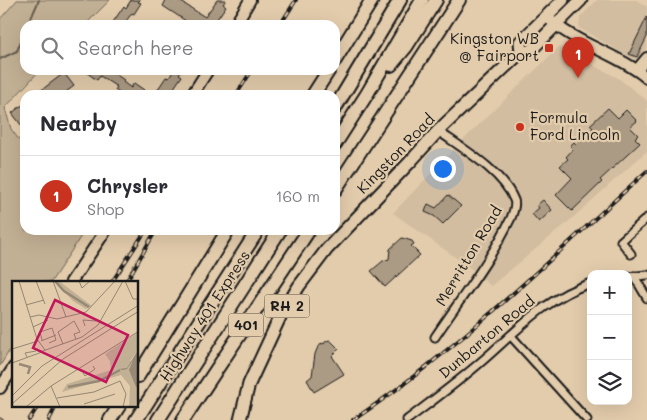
<!DOCTYPE html>
<html lang="en">
<head>
<meta charset="utf-8">
<style>
	:root { --surface:#fff; --page:#f7f7f7; --text:#2b2b33; --muted:#7c7c81; --line:#e1e1e2; --accent:#c8321e }
	body { margin:0; font-family:Mali,sans-serif; background:var(--page); color:var(--text) }
	.controls { position:absolute; right:15px; bottom:15px; display:grid; overflow:hidden; border-radius:10px; box-shadow:0 5px 20px #0002 }
	.controls button { width:45px; height:45px; display:grid; place-items:center; padding:0; border:0; border-bottom:1px solid var(--line); background:var(--surface); color:var(--text); font:25px sans-serif }
	.you { position:absolute; left:442px; top:168px; width:18px; height:18px; margin:-12px; border:4px solid #fff; border-radius:50%; background:#1a73e8; box-shadow:0 0 0 8px #1a73e833 }
	.badge { display:grid; place-items:center; width:32px; height:32px; border-radius:50%; background:var(--accent); color:#fff; font-size:16px; font-weight:700 }
	.pin { position:absolute; translate:-50% -41px; filter:drop-shadow(0 1px 2px #0008) }
	.pin::after { content:''; position:absolute; top:26px; width:18px; height:15px; background:inherit; clip-path:polygon(0 0,100% 0,50% 100%) }
	.list { margin:0; padding:0; list-style:none }
	h2 { display:flex; justify-content:space-between; align-items:center; height:65px; margin:0; padding:0 20px; font-size:21px }
	h2 small { font-size:16px; font-weight:400; color:var(--muted) }
	.list li { display:grid; grid-template-columns:32px 1fr auto; gap:15px; align-items:center; box-sizing:border-box; height:80px; padding:0 20px; border-top:1px solid var(--line) }
	.list b { display:block; font-size:19px; white-space:nowrap }
	.list p { margin:0; font-size:16px; white-space:nowrap; color:var(--muted) }
	.list em { font-size:16px; font-style:normal; color:var(--muted) }
	.icon { flex:none; width:28px; height:28px; fill:none; stroke:currentColor; stroke-width:2; stroke-linecap:round; stroke-linejoin:round }
	.map { position:relative; flex:none; width:647px; height:420px; overflow:hidden }
	.search { position:absolute; background:var(--surface); box-shadow:0 5px 20px #0002; left:20px; top:20px; width:320px; height:55px; display:flex; align-items:center; gap:12px; box-sizing:border-box; padding:0 18px; border-radius:15px; color:var(--muted); font-size:19px }
	.panel { position:absolute; background:var(--surface); box-shadow:0 5px 20px #0002; left:20px; top:90px; width:320px; height:145px; border-radius:15px }
	.map>svg:first-child { display:block }
	.built { fill:#d2bda0 }
	.green { fill:#c2b094; stroke:#6f6658 }
	.lines { fill:none; stroke-linecap:round; stroke-linejoin:round }
	.stream { stroke:#655d51; stroke-width:2 }
	.building { fill:#ac9b84; stroke:#1c1c1c }
	.street-casing { stroke:#1c1c1c; stroke-width:11 }
	.secondary-casing { stroke:#1c1c1c; stroke-width:14 }
	.primary-casing { stroke:#1c1c1c; stroke-width:15 }
	.highway-casing { stroke:#1c1c1c; stroke-width:16 }
	.street { stroke:#e3ccac; stroke-width:7 }
	.secondary { stroke:#e3ccac; stroke-width:10 }
	.primary { stroke:#e3ccac; stroke-width:11 }
	.highway { stroke:#e3ccac; stroke-width:12 }
	.rail-casing { stroke:#1c1c1c; stroke-width:4 }
	.rail { stroke:#e3ccac; stroke-width:2; stroke-dasharray:5.5; stroke-linecap:butt }
	.poi-dot { fill:#c8321e; stroke:#e3ccac; stroke-width:2 }
	.labels { text-anchor:middle; stroke-width:4.5; stroke-linejoin:round; paint-order:stroke }
	.shield { fill:#e3ccac; stroke:#585147; stroke-width:1 }
	.shield-label { font-size:14px; font-weight:bold; fill:#1c1c1c }
	.poi-label { font-size:15px; fill:#1c1c1c; stroke:#e3ccac; text-anchor:end }
	.street-label { font-size:15px; fill:#1c1c1c; stroke:#e3ccac }
	.inset-river { fill:none; stroke:#968975; stroke-width:2.5 }
	.inset-road { fill:none; stroke:#938672; stroke-width:1 }
	.view { fill:#c2185b; fill-opacity:0.15; stroke:#c2185b; stroke-width:2.5 }
	.inset-edge { fill:none; stroke:#1c1c1c; stroke-width:2.5 }
</style>
</head>
<body>
<div class="map">
<svg width="647" height="420" viewBox="0 0 647 420">
	<rect width="100%" height="100%" fill="#e3ccac"/>
	<filter id="ink" filterUnits="userSpaceOnUse"><feTurbulence type="fractalNoise" baseFrequency=".02" numOctaves="2"/><feDisplacementMap in="SourceGraphic" scale="10" xChannelSelector="R" yChannelSelector="G"/><feConvolveMatrix kernelMatrix="1 2 1 2 8 2 1 2 1" color-interpolation-filters="sRGB"/></filter>
	<g filter="url(#ink)">
		<g class="built">
			<path d="M 597,0 L 637,0 L 647,7 L 647,48 L 635,60 L 579,28 L 580,17 Z"/>
			<path d="M 559,47 L 618,78 L 645,99 L 647,101 L 647,151 L 567,223 L 491,286 L 469,267 L 393,213 L 460,143 Z"/>
		</g>
		<path class="green" d="M 17,0 L 110,0 L 85,25 L 25,25 L 25,70 L 40,70 L 5,108 L 11,129 L 25,148 L 25,230 L 85,230 L 51,282 L 14,282 L 14,343 L 0,366 L 0,19 Z"/>
		<g class="lines">
			<g class="stream">
				<path d="M 28,25 L 39,0"/>
				<path d="M 0,59 L 17,51 L 25,32"/>
				<path d="M 0,418 L 3,420"/>
			</g>
		</g>
		<g class="building">
			<path d="M 131,0 L 140,0 L 138,2 L 141,3 L 134,14 L 132,13 L 123,25 L 111,25 L 124,6 L 126,8 Z"/>
			<path d="M 166,0 L 178,0 L 205,17 L 217,0 L 226,0 L 223,4 L 226,6 L 213,25 L 192,25 L 163,6 Z"/>
			<path d="M 647,17 L 647,37 L 637,57 L 629,54 Z"/>
			<path d="M 83,70 L 109,70 L 124,80 L 123,82 L 131,88 L 134,83 L 144,90 L 141,95 L 129,95 L 126,93 L 125,95 L 122,95 L 115,90 L 117,87 L 100,76 L 97,80 Z"/>
			<path d="M 174,70 L 182,70 L 179,74 L 182,76 L 169,95 L 154,95 L 166,77 L 169,78 Z"/>
			<path d="M 64,73 L 74,86 L 62,95 L 35,95 Z"/>
			<path d="M 25,103 L 25,130 L 12,113 Z"/>
			<path d="M 608,108 L 618,118 L 626,110 L 637,121 L 630,127 L 638,135 L 635,138 L 640,143 L 600,180 L 602,182 L 572,211 L 556,195 L 572,178 L 560,166 L 568,159 L 566,157 L 573,149 L 570,146 L 574,142 L 576,144 L 593,128 L 590,125 Z"/>
			<path d="M 448,195 L 461,206 L 443,224 L 434,216 L 425,212 L 428,204 L 436,208 Z"/>
			<path d="M 543,200 L 552,210 L 539,222 L 532,214 L 539,208 L 537,205 Z"/>
			<path d="M 402,238 L 412,241 L 414,244 L 411,246 L 420,255 L 385,287 L 371,271 L 383,261 L 389,259 L 390,249 Z"/>
			<path d="M 330,340 L 339,349 L 332,356 L 344,374 L 314,392 L 307,380 L 312,376 L 315,354 L 317,349 L 322,343 L 324,344 L 326,341 Z"/>
		</g>
		<g class="lines">
			<g class="street-casing">
				<g id="street">
					<path d="M 631,254 L 621,241 L 647,218"/>
					<path d="M 634,276 L 647,298"/>
					<path d="M 628,277 L 647,275"/>
					<path d="M 511,336 L 587,420"/>
					<path d="M 435,337 C 461,298 491,260 511,218 C 513,213 516,204 514,200 C 503,172 462,148 438,131"/>
					<path d="M 407,420 C 432,401 458,382 482,361 C 518,330 545,298 591,283"/>
				</g>
			</g>
			<g class="secondary-casing">
				<g id="secondary">
					<path d="M 546,16 C 574,44 617,53 647,78"/>
					<path d="M 235,25 L 250,0"/>
					<path d="M 637,70 L 647,58"/>
					<path d="M 192,95 L 208,70"/>
					<path d="M 71,282 L 106,230"/>
					<path d="M 0,388 L 14,367"/>
				</g>
			</g>
			<g class="primary-casing">
				<g id="primary">
					<path d="M 521,52 L 520,42 L 563,0"/>
					<path d="M 240,420 L 249,384 L 280,317 L 299,286 L 327,249 L 410,162 L 438,131 L 521,52 L 530,51 L 581,0"/>
				</g>
			</g>
			<g class="highway-casing">
				<g id="highway">
					<path d="M 335,60 L 372,0"/>
					<path d="M 391,65 L 406,47 L 436,0"/>
					<path d="M 313,95 L 329,70"/>
					<path d="M 335,108 L 400,0"/>
					<path d="M 335,144 L 367,94 L 422,0"/>
					<path d="M 335,190 L 459,0"/>
					<path d="M 138,376 L 228,230"/>
					<path d="M 110,420 L 119,406"/>
					<path d="M 136,420 L 258,230"/>
					<path d="M 158,420 L 280,230"/>
					<path d="M 183,420 L 309,230"/>
				</g>
			</g>
			<use href="#street" class="street"/>
			<use href="#secondary" class="secondary"/>
			<use href="#primary" class="primary"/>
			<use href="#highway" class="highway"/>
			<g class="rail-casing">
				<g id="rail">
					<path d="M 280,25 L 296,0"/>
					<path d="M 236,95 L 252,70"/>
					<path d="M 112,282 L 146,230"/>
					<path d="M 126,282 L 156,230"/>
					<path d="M 29,420 L 38,406"/>
					<path d="M 49,420 L 56,406"/>
					<path d="M 353,420 C 460,349 552,257 647,171"/>
				</g>
			</g>
			<use href="#rail" class="rail"/>
		</g>
	</g>
	<g class="poi-dot">
		<rect x="544" y="43" width="10" height="10" rx="2.5"/>
		<circle cx="520" cy="127" r="5"/>
	</g>
	<g class="labels">
		<g class="shield">
			<rect x="264.5" y="294.5" width="45" height="23" rx="4"/>
			<rect x="228.5" y="313.5" width="35" height="23" rx="4"/>
		</g>
		<g class="shield-label">
			<text x="287" y="311">RH 2</text>
			<text x="246" y="330">401</text>
		</g>
		<g class="poi-label">
			<text x="539" y="44">Kingston WB<tspan x="539" dy="17">@ Fairport</tspan></text>
			<text x="530" y="123" text-anchor="start">Formula<tspan x="530" dy="17">Ford Lincoln</tspan></text>
		</g>
		<g class="street-label">
			<text transform="translate(396 154) rotate(-46)" y="5">Kingston Road</text>
			<text transform="translate(469 256) rotate(-59)" y="5">Merritton Road</text>
			<text transform="translate(205 316) rotate(-57)" y="5">Highway 401 Express</text>
			<text transform="translate(487 337) rotate(-40)" y="5">Dunbarton Road</text>
		</g>
	</g>
	<g transform="translate(12 281)">
		<rect width="126" height="126" fill="#e3ccac"/>
		<path d="M 42,0 L 47,0 L 80,25 L 74,28 L 61,20 ZM 126,51 L 126,69 L 118,80 L 121,80 L 120,95 L 126,100 L 126,126 L 117,126 L 118,105 L 109,94 L 50,111 L 55,103 L 99,89 L 98,80 L 93,73 Z" fill="#c2b094"/>
		<path d="M 126,69 L 126,105 L 124,106 L 117,89 L 121,79 L 115,88 L 111,89 L 107,88 L 115,87 Z" fill="#968975"/>
		<path class="inset-river" d="M 43,0 L 52,10 L 77,26M 7,83 L 18,86 L 16,93M 56,106 L 87,100 L 108,89"/>
		<path class="inset-road" d="M 7,0 L 25,58 L 33,69M 24,0 L 33,23M 41,0 L 54,36M 67,0 L 70,7 L 78,0M 113,0 L 121,18 L 127,18M 14,24 L 32,19M 18,36 L 27,34 L 45,38 L 74,31 L 103,0M 73,45 L 71,39 L 84,40M 21,46 L 36,39M 30,59 L 28,51 L 40,47 L 44,59 L 37,62M 29,60 L 44,54M 51,63 L 46,51 L 62,40 L 68,51 L 62,53 L 64,58M 0,68 L 26,60M 28,71 L 70,56 L 86,44 L 111,0M 15,76 L 13,72 L 24,70M 0,82 L 30,71M 71,92 L 73,95 L 83,88 L 81,85M 39,105 L 48,126M 0,115 L 30,85 L 127,24M 45,117 L 82,111 L 108,100 L 114,113 L 111,126M 0,123 L 51,78 L 127,30M 72,123 L 103,113M 14,126 L 39,105 L 127,50"/>
		<path class="view" d="M 43,19 L 116,54 L 94,101 L 21,67 Z"/>
		<rect width="126" height="126" class="inset-edge"/>
	</g>
</svg>
<div class="controls">
<button>+</button>
<button>−</button>
<button><svg class="icon" aria-label="layers" viewBox="0 0 24 24"><path d="M12 4l9 5-9 5-9-5zM3 14l9 5 9-5"/></svg></button>
</div>
<div class="you"></div>
<div class="pin badge" style="left:578px;top:78px">1</div>
<div class="search"><svg class="icon" aria-label="search" viewBox="0 0 24 24"><circle cx="10" cy="10" r="6"/><path d="M15 15l6 6"/></svg>Search here</div>
<section class="panel">
<h2>Nearby<small></small></h2>
<ul class="list">
<li><span class="badge">1</span><div><b>Chrysler</b><p>Shop</p></div><em>160 m</em></li>
</ul>
</section>
</div>
</body>
</html>
